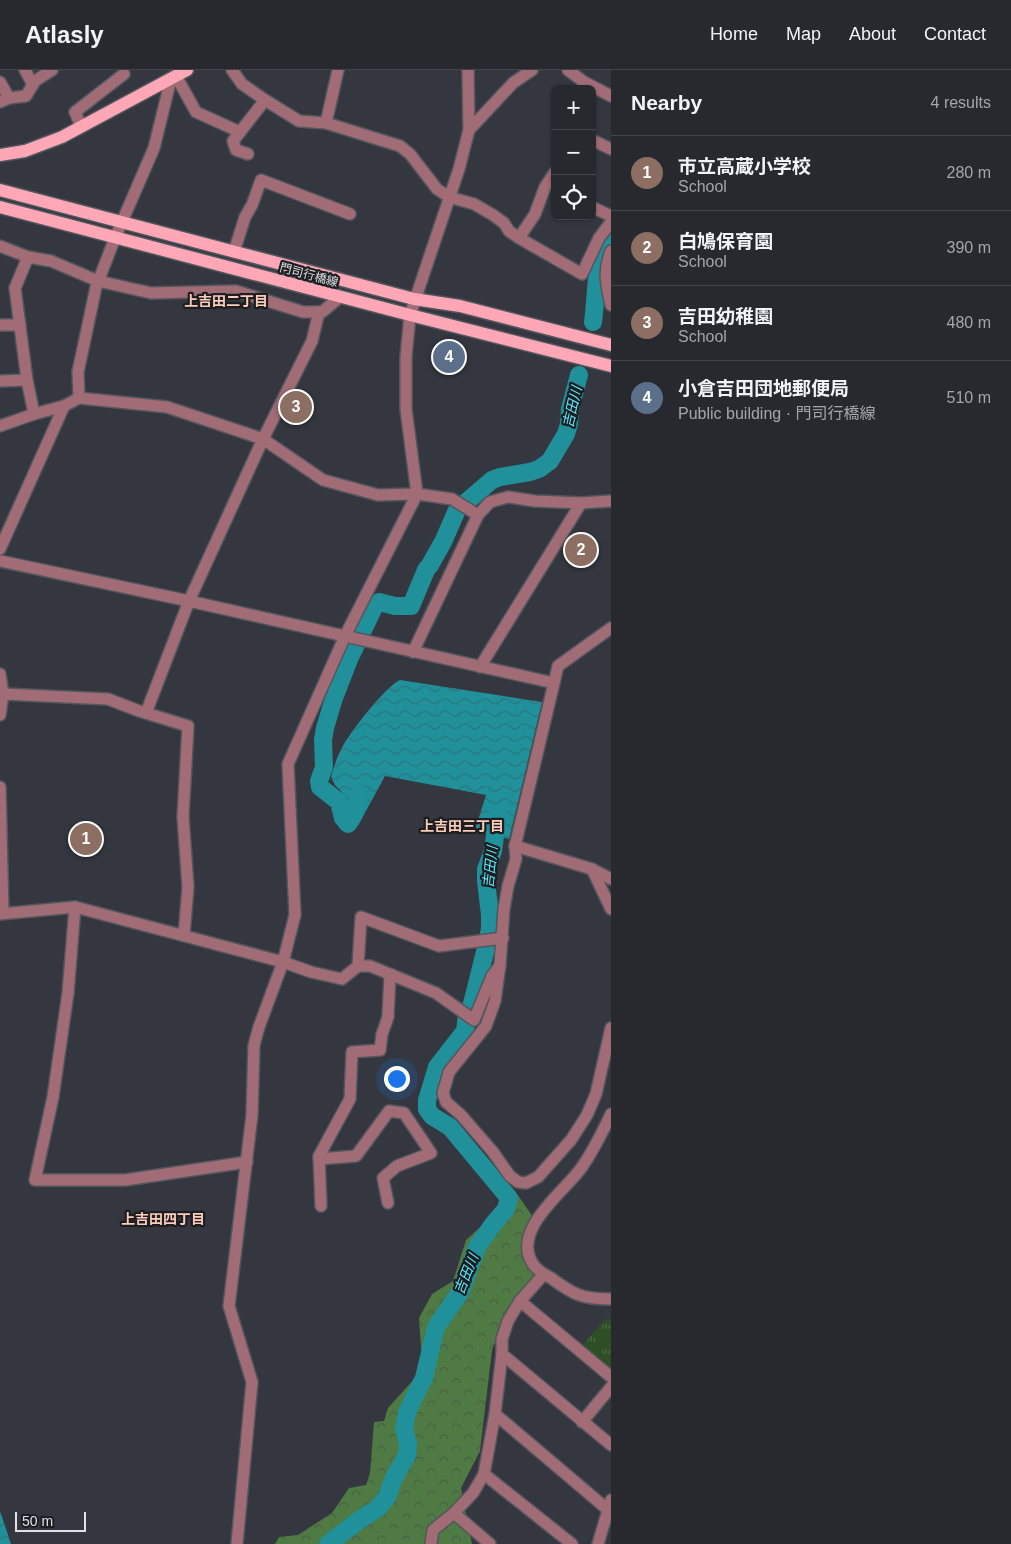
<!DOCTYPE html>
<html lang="en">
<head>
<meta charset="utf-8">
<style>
	:root { --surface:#27292f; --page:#2f3137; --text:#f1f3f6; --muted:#a4a6aa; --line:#43454b; --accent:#d6ab8b }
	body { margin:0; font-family:Helvetica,"Noto Sans JP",sans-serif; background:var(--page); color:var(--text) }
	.controls { position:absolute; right:15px; top:15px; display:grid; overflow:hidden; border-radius:8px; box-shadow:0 1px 4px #0004 }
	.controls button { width:45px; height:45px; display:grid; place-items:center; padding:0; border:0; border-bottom:1px solid var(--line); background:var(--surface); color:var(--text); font:25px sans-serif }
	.scale { position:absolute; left:15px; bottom:12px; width:71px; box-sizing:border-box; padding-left:5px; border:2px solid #dfe1e6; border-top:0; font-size:14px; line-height:18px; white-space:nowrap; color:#dfe1e6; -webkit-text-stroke:4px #1d1e22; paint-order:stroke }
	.you { position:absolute; left:396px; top:1008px; width:18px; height:18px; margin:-12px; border:4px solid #fff; border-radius:50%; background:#1a73e8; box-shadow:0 0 0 8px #1a73e833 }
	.badge { display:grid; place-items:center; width:32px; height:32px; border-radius:50%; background:var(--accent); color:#fff; font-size:16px; font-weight:700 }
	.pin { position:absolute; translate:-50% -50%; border:2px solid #fff; box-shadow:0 1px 5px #0006 }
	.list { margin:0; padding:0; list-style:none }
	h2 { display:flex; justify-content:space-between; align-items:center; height:65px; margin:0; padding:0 20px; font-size:21px }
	h2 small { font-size:16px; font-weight:400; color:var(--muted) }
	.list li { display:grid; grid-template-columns:32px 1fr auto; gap:15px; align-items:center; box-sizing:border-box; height:75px; padding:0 20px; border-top:1px solid var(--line) }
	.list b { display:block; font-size:19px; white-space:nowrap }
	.list p { margin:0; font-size:16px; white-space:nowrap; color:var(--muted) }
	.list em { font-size:16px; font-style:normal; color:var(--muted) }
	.icon { flex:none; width:28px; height:28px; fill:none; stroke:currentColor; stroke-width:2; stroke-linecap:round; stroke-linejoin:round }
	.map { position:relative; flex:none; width:611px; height:1474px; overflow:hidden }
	header { display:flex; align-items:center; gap:30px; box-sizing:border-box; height:70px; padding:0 25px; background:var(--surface); border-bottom:1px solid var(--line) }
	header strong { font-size:24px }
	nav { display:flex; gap:28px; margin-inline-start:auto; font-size:18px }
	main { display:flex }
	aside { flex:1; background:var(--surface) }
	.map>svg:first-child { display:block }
	.forest { fill:url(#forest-crowns) }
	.park { fill:url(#park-tufts) }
	.water { fill:url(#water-waves) }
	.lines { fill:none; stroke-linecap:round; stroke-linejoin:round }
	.river { stroke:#20909b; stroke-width:18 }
	.minor-casing { stroke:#53565d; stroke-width:14 }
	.major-casing { stroke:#53565d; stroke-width:15 }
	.minor { stroke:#a26c76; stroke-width:11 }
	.major { stroke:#ffa7b7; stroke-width:12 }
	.labels { text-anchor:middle; stroke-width:4.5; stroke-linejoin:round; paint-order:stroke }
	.street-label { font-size:12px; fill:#dfe1e6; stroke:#1d1e22 }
	.neighbourhood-label { font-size:14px; font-weight:bold; fill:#fcccb9; stroke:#1d1e22 }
	.water-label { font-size:14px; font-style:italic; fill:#5bedfe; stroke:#1d1e22 }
</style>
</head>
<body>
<header>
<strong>Atlasly</strong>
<nav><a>Home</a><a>Map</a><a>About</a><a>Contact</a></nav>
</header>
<main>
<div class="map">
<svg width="611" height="1474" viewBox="0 0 611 1474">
	<defs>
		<pattern id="forest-crowns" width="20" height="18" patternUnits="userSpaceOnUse" patternTransform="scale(1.25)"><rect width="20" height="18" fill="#4f7a43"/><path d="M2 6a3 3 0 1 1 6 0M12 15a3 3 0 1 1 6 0" fill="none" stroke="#495f44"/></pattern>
		<pattern id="park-tufts" width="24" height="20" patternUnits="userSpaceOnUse" patternTransform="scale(1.25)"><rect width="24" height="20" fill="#2e4f25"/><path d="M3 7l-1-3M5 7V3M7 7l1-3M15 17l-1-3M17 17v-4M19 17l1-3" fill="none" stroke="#4c6845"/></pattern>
		<pattern id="water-waves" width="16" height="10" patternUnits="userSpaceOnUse" patternTransform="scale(1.25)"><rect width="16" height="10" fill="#20909b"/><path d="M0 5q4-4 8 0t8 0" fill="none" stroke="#2c757d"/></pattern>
	</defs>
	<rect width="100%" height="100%" fill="#34373f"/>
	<path class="forest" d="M 517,1124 L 533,1147 L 527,1188 L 535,1207 L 504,1248 L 492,1280 L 480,1381 L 461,1418 L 472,1474 L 275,1474 L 279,1467 L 298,1465 L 332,1443 L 349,1418 L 366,1415 L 370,1403 L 374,1352 L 384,1351 L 388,1338 L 416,1307 L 422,1292 L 419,1248 L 432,1224 L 453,1211 L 466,1170 Z"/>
	<path class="park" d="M 605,1249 L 611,1249 L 611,1303 L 581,1277 Z"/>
	<g class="water">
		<path d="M 400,610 L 542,632 L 509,769 L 475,760 L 486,725 L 385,706 L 360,752 L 344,738 L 350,731 L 335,715 L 331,707 C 334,696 338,684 344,674 C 352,660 386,616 400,610 Z"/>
		<path d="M 0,1441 L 11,1474 L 0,1474 Z"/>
	</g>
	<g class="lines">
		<g class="river">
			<path d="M 593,252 C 597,224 594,191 611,166"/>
			<path d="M 359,724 C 354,734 356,746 348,754 L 343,748 L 339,732 L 320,717 L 319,711 L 324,697 L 323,670 L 325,658 L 334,628 L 350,587 L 375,535 L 379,532 L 395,536 L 411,536 L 426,500 L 430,495 L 443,472 L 457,440 L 492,410 L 500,407 L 530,402 L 539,399 L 550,391 L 566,364 L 569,354 L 570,339 L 579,305"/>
			<path d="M 328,1474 L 358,1451 L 378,1438 L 387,1427 L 394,1408 L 407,1385 L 408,1373 L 404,1359 L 407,1342 L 424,1308 L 436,1257 L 461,1221 L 477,1177 L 494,1153 L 506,1139 L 509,1128 L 450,1057 L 432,1046 L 427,1039 L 427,1030 L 437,997 L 465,961 L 467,945 L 472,934 L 484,886 L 490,859 L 490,845 L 486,811 L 486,799 L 493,781 L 498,743"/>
		</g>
		<g class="minor-casing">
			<g id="minor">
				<path d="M 25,0 L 33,15"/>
				<path d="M 232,0 L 242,14 L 265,30"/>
				<path d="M 338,0 L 326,53 L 400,76 L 410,84 L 437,119 L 449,127 L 474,134 L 493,145 L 504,153 L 509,161 L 519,168"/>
				<path d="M 568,0 L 584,12 L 611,26"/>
				<path d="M 176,6 L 196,42 L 240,62"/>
				<path d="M 0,12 L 9,28"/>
				<path d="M 0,32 L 9,28 L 26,26 L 35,11 L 52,0"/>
				<path d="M 81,56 L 75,42 L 124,4"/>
				<path d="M 469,60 L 513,13 L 532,0"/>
				<path d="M 592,70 L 611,79"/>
				<path d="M 248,84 L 236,80 L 233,71 L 265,30 L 299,51 L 326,53"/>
				<path d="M 555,102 L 545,117 L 535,144 L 519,168 L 582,204 L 599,168 L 611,152"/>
				<path d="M 592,137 L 611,146"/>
				<path d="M 0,176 L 28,187 L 15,218 L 27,310 L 34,344"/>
				<path d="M 611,181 C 603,201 606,214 611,235"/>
				<path d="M 234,182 L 245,147 L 252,135 L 261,110 L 350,144"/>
				<path d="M 28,187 L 51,191 L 98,211 L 151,223 L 236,221 L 303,242 L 322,242 L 340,227"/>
				<path d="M 0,255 L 20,255"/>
				<path d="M 0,311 L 27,310"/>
				<path d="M 79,328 L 78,302 L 96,217 L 115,168 L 154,78 L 171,9"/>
				<path d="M 0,356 L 34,344 L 64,336 L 79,328 L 167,337 L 263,369 L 323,410 L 378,425 L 417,424 L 452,429 L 478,445"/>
				<path d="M 0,479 L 64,336"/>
				<path d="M 0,491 L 189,531 L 554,613 L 515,776 L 592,799 L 611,809"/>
				<path d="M 413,582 L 478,445 L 490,432 L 508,427 L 535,431 L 581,433 L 611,431"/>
				<path d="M 480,597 L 581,433"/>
				<path d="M 0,604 L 3,624 L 0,645"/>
				<path d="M 554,613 L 558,596 L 611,558"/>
				<path d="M 3,624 L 108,629 L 139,641 L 188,656 L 183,747 L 188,817 L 184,865"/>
				<path d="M 146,643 L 189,531 L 263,369 L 312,271 L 319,242"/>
				<path d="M 0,717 L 3,843"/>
				<path d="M 515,776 L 516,789 L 508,816 L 504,839 L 500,895 L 495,931 L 486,956 L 449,1002 L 443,1023 L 446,1032 L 461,1045 L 493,1082 L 510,1106 L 518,1112 L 526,1113 L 538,1107 L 571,1070 L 587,1045 L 596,1024 L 611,958"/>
				<path d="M 592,799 L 611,839"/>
				<path d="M 75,837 L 68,923 L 53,1027 L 35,1110 L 125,1110 L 247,1092"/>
				<path d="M 0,844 L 75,837 L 283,892 L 311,902 L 342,909 L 358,896 L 370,896 L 436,923 L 474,950 L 492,906 L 498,898"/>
				<path d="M 358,896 L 361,847 L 439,876 L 503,868"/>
				<path d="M 611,1044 C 602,1063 592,1084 579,1101 C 562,1123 511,1161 533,1194 C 537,1200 545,1205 551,1208 C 574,1225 582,1229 611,1229"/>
				<path d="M 319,1089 L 356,1086 L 389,1041 L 404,1043 L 431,1083 L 397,1096 L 383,1108 L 388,1133"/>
				<path d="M 321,1136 L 319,1086 L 350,1029 L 352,982 L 380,980 L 382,964 L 388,947 L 390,904"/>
				<path d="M 520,1231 L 611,1307"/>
				<path d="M 502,1284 L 611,1375"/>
				<path d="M 495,1344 L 607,1439"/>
				<path d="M 582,1352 L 611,1317"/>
				<path d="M 484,1404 L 572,1474"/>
				<path d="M 454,1443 L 490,1474"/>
				<path d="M 237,1474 L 252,1312 L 229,1236 L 252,1045 L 254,975 L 259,957 L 283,892 L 295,845 L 288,694 L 345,566 L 417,424 L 406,339 L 406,287 L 410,245 L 459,99 L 469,60 L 468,0"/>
				<path d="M 431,1474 L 433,1460 L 454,1443 L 473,1423 L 484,1404 L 495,1344 L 502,1284 L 502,1269 L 508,1251 L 520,1231 L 544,1204"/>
				<path d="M 598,1474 L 611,1430"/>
			</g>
		</g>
		<g class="major-casing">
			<g id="major">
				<path d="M 0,85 L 25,81 L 62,67 L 187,0"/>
				<path d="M 0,120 L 414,229 L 460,236 L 611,275"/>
				<path d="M 0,137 L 410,245 L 611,296"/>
			</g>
		</g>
		<use href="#minor" class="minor"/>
		<use href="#major" class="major"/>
	</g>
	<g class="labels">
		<g class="street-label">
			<text transform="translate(309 205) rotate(15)" y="4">門司行橋線</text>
		</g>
		<g class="neighbourhood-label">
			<text x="226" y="236">上吉田二丁目</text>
			<text x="462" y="761">上吉田三丁目</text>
			<text x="163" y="1154">上吉田四丁目</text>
		</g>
		<g class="water-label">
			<text transform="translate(572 337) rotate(-77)" y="5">吉田川</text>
			<text transform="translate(490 797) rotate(-84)" y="5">吉田川</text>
			<text transform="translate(466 1204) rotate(-68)" y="5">吉田川</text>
		</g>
	</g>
</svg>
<div class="controls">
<button>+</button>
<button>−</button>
<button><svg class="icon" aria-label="locate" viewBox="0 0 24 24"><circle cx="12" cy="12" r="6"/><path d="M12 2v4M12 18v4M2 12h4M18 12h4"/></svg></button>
</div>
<div class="scale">50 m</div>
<div class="you"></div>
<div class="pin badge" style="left:86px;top:769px;background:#8d6e63">1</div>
<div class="pin badge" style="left:581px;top:480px;background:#8d6e63">2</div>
<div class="pin badge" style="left:296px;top:337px;background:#8d6e63">3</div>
<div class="pin badge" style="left:449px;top:287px;background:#5c6f8a">4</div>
</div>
<aside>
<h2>Nearby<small>4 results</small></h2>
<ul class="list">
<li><span class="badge" style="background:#8d6e63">1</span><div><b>市立高蔵小学校</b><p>School</p></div><em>280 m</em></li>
<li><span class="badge" style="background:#8d6e63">2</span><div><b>白鳩保育園</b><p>School</p></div><em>390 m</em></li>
<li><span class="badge" style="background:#8d6e63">3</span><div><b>吉田幼稚園</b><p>School</p></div><em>480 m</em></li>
<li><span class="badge" style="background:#5c6f8a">4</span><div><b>小倉吉田団地郵便局</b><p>Public building · 門司行橋線</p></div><em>510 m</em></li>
</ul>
</aside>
</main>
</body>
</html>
